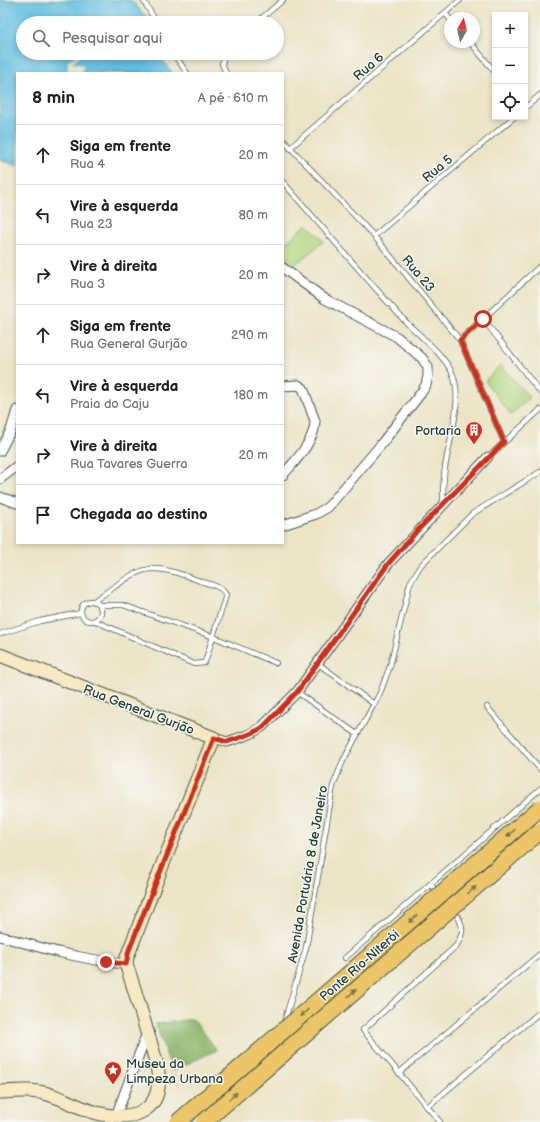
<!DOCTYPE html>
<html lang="pt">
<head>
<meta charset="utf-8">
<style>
	:root { --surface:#fff; --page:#f6f6f6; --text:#202124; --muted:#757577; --line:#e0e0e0 }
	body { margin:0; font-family:"Balsamiq Sans",sans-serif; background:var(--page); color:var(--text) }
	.controls { position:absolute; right:12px; top:12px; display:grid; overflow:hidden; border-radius:0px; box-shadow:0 2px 6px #0003 }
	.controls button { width:36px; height:36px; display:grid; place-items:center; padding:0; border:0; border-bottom:1px solid var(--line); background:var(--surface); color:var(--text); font:20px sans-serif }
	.compass { position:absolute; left:444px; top:12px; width:36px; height:36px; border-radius:50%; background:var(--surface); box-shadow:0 2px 6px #0003; rotate:8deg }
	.stop { position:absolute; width:12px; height:12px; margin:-9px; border:3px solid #c8321e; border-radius:50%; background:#fff }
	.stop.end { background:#c8321e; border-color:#fff; box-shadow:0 1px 4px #0008 }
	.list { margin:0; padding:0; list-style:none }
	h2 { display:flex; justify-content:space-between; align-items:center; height:52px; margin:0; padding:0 16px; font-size:17px }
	h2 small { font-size:13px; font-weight:400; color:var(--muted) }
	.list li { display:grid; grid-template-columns:26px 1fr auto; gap:12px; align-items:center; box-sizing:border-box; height:60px; padding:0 16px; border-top:1px solid var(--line) }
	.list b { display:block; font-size:15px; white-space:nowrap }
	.list p { margin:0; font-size:13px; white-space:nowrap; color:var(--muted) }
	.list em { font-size:13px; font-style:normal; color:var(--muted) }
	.icon { flex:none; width:22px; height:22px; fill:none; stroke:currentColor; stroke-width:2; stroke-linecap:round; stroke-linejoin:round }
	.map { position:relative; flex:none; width:540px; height:1122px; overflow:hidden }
	.search { position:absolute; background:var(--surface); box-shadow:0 2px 6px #0003; left:16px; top:16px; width:268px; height:44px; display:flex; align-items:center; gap:10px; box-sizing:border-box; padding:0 14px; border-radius:22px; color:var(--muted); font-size:15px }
	.panel { position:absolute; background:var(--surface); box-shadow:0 2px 6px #0003; left:16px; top:72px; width:268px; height:472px; border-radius:0px }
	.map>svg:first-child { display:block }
	.green { fill:#b1d57d; stroke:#688958 }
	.forest { fill:#8cb66c; stroke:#567a50 }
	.water { fill:#61bddf; stroke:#407d8a }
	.pier { fill:#ece4c6 }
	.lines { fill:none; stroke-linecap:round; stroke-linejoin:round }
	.lane-casing { stroke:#3e564a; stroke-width:6 }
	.street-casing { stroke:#3e564a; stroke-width:11 }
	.secondary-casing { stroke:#3e564a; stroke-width:15 }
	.lane { stroke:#fff; stroke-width:4.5 }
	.street { stroke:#fff; stroke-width:9 }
	.secondary { stroke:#f8e8c3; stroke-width:13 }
	.highway-bridge-casing { stroke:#3e564a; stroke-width:18; stroke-linecap:butt }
	.highway-bridge { stroke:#edc569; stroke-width:16 }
	.oneway { fill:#7c7a4c }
	.route { stroke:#c8321e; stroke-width:5 }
	.labels { text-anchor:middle; stroke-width:3; stroke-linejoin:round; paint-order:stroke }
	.street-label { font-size:13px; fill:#1f3d34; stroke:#f6f6f2 }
	.poi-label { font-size:13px; fill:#1f3d34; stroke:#f6f6f2; text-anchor:end }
</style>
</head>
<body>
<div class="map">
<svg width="540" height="1122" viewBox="0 0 540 1122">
	<rect width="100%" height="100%" fill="#f6f6f2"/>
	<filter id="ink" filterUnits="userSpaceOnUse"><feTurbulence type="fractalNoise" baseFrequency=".025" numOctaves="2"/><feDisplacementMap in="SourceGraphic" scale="8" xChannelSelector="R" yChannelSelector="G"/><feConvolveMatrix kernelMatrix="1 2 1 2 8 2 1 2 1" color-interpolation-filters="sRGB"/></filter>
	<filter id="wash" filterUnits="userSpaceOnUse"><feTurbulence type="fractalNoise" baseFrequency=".012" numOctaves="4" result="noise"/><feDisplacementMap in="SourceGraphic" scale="16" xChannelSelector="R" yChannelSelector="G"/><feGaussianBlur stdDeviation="0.9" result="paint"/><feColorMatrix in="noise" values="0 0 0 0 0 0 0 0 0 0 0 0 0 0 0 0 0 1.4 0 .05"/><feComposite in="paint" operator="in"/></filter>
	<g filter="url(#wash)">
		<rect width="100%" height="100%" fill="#ece4c6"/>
		<g class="green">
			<path d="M 307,224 L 324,241 L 293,266 L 283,256 L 283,245 Z"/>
			<path d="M 500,365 L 530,398 L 511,415 L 485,381 Z"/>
		</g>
		<path class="forest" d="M 193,1019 L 217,1050 L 172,1071 L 156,1024 Z"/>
		<path class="water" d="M 0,0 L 131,0 L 151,23 L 23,23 L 23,53 L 158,53 L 159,56 L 173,73 L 17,73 L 17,166 L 0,160 Z"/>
		<path class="pier" d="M 79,53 L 84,53 L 72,63 L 83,65 L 82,73 L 68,73 L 68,62 Z"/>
	</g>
	<g filter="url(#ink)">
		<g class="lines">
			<g class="lane-casing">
				<g id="lane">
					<path d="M 143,0 L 157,23"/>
					<path d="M 445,13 L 450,19"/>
					<path d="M 256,23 L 283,0"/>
					<path d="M 470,42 L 495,72"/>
					<path d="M 173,53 L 187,73"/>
					<path d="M 225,53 L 222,64 L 226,73"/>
					<path d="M 525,108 L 540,95"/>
					<path d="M 283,140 L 374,236 L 460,340 L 504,442"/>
					<path d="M 290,148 L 460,0"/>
					<path d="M 283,182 C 323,228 362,274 403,319 C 418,335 451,359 455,381 C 461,409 449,440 445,468 C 443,479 443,492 443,504"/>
					<path d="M 374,236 L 514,117"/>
					<path d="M 483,319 L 540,392"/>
					<path d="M 460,340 L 540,266"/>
					<path d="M 488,457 L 540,410"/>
					<circle cx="91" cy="611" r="10"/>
					<path d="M 94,601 C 142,568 143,559 200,581 C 209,584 222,586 226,595 L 206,659 L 204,663 L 194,664 L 95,621"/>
					<path d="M 100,605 L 123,605 L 214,637 L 276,663"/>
					<path d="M 0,634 L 40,621 L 80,613"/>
					<path d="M 317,663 L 374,704"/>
					<path d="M 297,692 L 357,734"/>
					<path d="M 487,707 L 540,769"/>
					<path d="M 430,884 C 439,895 461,914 462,928 C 463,935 459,941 456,946 L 363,1030 L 440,1122"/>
					<path d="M 345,958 L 540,789"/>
					<path d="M 284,1023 L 306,948 L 333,786 L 343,761 L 380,693 L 390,666 L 410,583 L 421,565 L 472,514 L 540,472"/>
					<path d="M 399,1073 L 540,954"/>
					<path d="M 427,1107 L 540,1012"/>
				</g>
			</g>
			<g class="street-casing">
				<g id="street">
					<path d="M 283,268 L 325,299 L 397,337 L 422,358 L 428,367 L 428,376 L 426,385 L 421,393 L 379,447 L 328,507 L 316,514 L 283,525"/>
					<path d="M 283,386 L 298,385 L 303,388 L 315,421 C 315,441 295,461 283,475"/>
					<path d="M 0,451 L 11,430 L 17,410"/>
					<path d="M 0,479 L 17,466"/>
					<path d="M 0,497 L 17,503"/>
					<path d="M 214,738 L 227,742 L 250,734 L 262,727 L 297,692 L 388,564 L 488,457"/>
					<path d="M 0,936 C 41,948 83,960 126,964"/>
					<path d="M 116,1116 L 147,1033"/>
				</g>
			</g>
			<g class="secondary-casing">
				<path id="secondary" d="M 0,655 L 214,738 L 162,866 L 127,957 L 126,964 C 133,984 139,1005 145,1025 C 149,1040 156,1057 158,1072 C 163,1115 130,1121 97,1113 C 81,1109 67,1100 51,1095 C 35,1089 17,1091 0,1092"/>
			</g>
			<use href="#lane" class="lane"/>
			<use href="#street" class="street"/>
			<use href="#secondary" class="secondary"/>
			<g class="highway-bridge-casing">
				<g id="highway-bridge">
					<path d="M 178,1122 L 540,808"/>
					<path d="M 204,1122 L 540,831"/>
				</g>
			</g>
			<use href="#highway-bridge" class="highway-bridge"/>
		</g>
		<defs><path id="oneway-solid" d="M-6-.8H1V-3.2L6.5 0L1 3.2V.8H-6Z"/></defs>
		<g class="oneway">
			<use href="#oneway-solid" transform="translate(511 833) rotate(139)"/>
			<use href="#oneway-solid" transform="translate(472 890) rotate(-41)"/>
			<use href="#oneway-solid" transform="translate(413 919) rotate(139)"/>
			<use href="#oneway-solid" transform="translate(352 993) rotate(-41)"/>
			<use href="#oneway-solid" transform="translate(304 1013) rotate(139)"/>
			<use href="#oneway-solid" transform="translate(233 1096) rotate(-41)"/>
		</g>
	</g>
	<g class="lines" filter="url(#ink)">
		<path class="route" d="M 106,962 L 126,964 L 129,950 L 214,738 L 227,742 L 250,734 L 262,728 L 297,692 L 388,564 L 416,532 L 504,442 L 460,340 L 483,319"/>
	</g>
	<defs>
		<g id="building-pin" transform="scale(0.9)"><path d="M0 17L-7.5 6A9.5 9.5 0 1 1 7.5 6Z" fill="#c8321e" stroke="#f6f6f2"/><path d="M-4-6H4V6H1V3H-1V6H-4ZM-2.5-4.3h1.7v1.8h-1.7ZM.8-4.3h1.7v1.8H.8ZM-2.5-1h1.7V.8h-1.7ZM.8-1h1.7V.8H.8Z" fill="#fff"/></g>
		<g id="sight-pin" transform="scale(0.9)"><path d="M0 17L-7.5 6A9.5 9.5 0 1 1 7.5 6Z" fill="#c8321e" stroke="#f6f6f2"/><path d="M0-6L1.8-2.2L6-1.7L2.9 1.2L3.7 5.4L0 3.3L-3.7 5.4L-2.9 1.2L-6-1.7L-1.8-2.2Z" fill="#fff"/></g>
	</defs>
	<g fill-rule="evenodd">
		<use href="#building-pin" x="474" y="430"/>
		<use href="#sight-pin" x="113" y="1070"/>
	</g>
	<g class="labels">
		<g class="street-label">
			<text transform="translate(368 66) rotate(-41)" y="5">Rua 6</text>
			<text transform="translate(437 168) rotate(-40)" y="5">Rua 5</text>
			<text transform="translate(419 273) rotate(50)" y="5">Rua 23</text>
			<text transform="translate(139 709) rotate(21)" y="5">Rua General Gurjão</text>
			<text transform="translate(307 874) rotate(-80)" y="5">Avenida Portuária 8 de Janeiro</text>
			<text transform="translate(359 965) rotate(-41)" y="5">Ponte Rio-Niterói</text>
		</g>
		<g class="poi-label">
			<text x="461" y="435">Portaria</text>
			<text x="126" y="1068" text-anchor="start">Museu da<tspan x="126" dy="15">Limpeza Urbana</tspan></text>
		</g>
	</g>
</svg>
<div class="controls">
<button>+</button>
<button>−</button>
<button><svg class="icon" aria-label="locate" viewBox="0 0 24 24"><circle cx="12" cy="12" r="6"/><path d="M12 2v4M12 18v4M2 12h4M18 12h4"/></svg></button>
</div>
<svg class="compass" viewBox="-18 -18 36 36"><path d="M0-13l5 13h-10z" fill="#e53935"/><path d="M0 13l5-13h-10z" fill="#757577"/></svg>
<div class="stop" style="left:483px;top:319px"></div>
<div class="stop end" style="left:106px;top:962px"></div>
<div class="search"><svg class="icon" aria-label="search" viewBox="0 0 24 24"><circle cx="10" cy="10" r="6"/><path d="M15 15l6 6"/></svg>Pesquisar aqui</div>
<section class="panel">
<h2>8 min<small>A pé · 610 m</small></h2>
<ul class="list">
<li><svg class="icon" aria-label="ahead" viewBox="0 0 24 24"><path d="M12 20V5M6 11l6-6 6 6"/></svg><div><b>Siga em frente</b><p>Rua 4</p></div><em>20 m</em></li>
<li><svg class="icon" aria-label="left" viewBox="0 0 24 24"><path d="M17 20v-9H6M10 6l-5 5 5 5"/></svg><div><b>Vire à esquerda</b><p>Rua 23</p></div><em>80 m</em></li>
<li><svg class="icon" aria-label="right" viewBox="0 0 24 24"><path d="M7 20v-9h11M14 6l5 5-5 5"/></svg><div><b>Vire à direita</b><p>Rua 3</p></div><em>20 m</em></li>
<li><svg class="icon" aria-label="ahead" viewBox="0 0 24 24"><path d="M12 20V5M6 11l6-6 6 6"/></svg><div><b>Siga em frente</b><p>Rua General Gurjão</p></div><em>290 m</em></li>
<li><svg class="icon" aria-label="left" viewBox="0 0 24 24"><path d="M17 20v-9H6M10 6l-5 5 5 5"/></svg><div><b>Vire à esquerda</b><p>Praia do Caju</p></div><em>180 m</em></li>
<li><svg class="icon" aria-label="right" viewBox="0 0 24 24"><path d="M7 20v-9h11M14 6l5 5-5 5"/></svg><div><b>Vire à direita</b><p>Rua Tavares Guerra</p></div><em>20 m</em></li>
<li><svg class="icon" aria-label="arrive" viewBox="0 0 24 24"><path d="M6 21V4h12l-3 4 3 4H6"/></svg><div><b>Chegada ao destino</b></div></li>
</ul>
</section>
</div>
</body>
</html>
